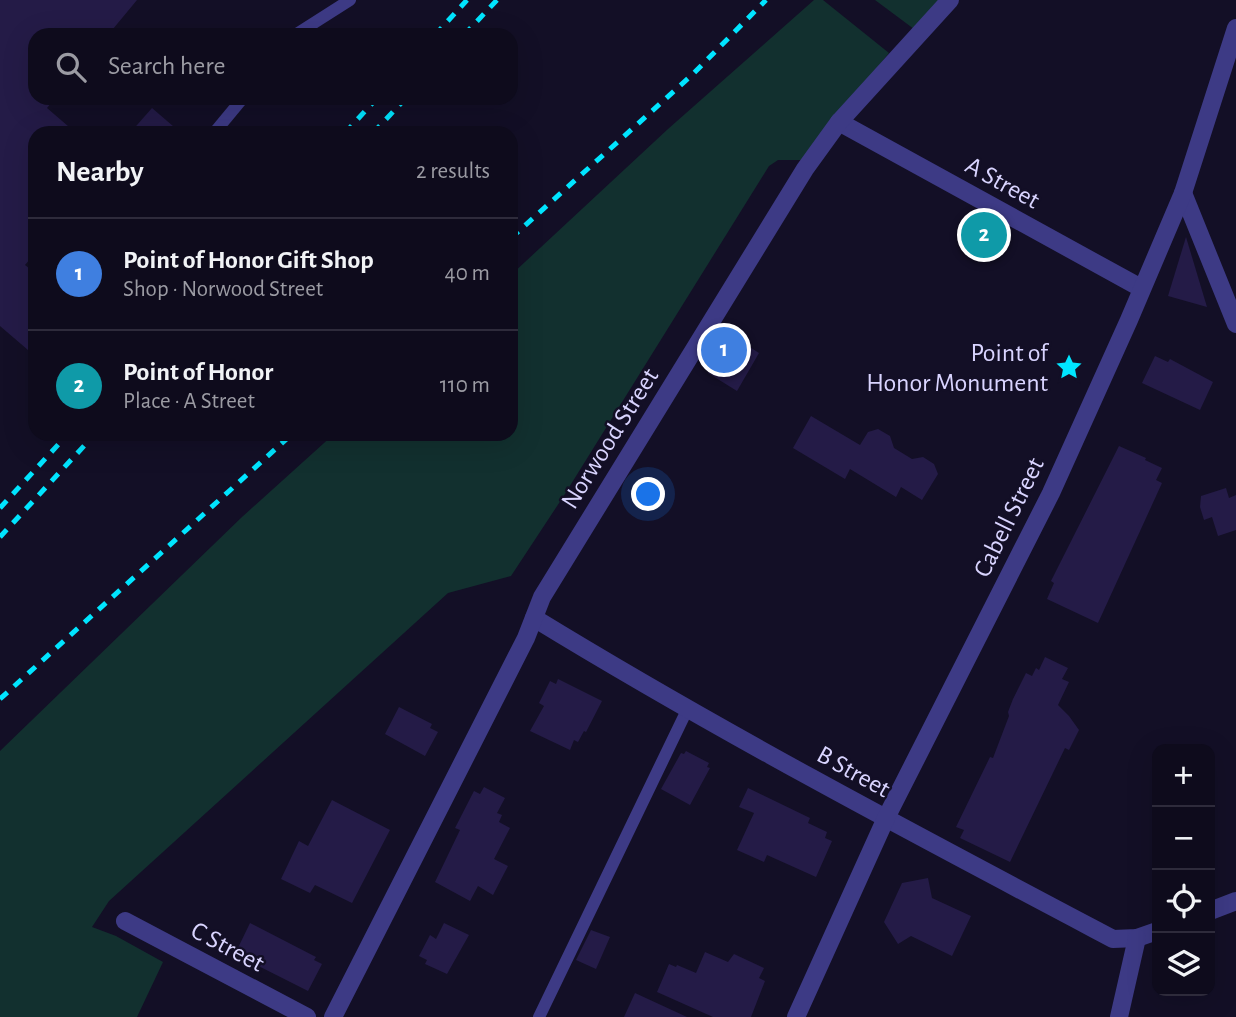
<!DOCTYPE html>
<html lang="en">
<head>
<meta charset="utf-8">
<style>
	:root { --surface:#0e0b1c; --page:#171425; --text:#f1f3f6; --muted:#9b9ba3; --line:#2e2b3b; --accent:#0f766e }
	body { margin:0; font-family:"Alegreya Sans",sans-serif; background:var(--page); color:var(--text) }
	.controls { position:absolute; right:21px; bottom:21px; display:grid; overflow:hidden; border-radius:14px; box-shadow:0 7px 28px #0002 }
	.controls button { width:63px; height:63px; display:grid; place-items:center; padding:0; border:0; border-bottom:2px solid var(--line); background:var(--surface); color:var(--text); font:35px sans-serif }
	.you { position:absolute; left:649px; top:495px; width:24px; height:24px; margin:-18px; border:5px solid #fff; border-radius:50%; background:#1a73e8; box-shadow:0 0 0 10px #1a73e833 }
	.badge { display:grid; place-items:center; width:46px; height:46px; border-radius:50%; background:var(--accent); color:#fff; font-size:23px; font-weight:700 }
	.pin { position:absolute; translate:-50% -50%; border:4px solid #fff; box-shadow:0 2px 7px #0006 }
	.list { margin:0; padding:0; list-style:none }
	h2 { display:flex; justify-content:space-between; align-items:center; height:91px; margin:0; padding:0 28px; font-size:30px }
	h2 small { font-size:23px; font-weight:400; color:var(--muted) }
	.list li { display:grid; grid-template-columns:46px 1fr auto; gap:21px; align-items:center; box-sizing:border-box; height:112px; padding:0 28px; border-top:2px solid var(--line) }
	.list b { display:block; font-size:26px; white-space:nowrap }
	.list p { margin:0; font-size:23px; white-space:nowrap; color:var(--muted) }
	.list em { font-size:23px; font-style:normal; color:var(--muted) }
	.icon { flex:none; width:38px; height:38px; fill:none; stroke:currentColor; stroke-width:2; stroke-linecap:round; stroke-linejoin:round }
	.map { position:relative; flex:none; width:1236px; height:1017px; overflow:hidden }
	.search { position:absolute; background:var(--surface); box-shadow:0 7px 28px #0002; left:28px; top:28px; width:490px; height:77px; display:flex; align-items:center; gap:18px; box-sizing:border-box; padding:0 24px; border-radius:21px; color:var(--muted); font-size:26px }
	.panel { position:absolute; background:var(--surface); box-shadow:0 7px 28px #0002; left:28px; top:126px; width:490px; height:315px; border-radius:21px }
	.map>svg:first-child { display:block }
	.green { fill:#12302f }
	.building { fill:#241b47 }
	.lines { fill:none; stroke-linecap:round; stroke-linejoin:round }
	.service { stroke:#3d3a85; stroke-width:12 }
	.minor { stroke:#3d3a85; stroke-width:18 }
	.rail { stroke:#00e5ff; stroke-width:5; stroke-dasharray:10 9; stroke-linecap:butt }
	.labels { text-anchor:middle; stroke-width:5; stroke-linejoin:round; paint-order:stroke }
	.street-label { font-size:26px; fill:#d9d4ff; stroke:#130f26 }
	.poi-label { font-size:26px; fill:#d9d4ff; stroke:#130f26; text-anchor:end }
</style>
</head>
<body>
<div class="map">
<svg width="1236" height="1017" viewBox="0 0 1236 1017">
	<rect width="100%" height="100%" fill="#130f26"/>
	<g class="green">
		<path d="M 814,0 L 823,0 L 889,53 L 802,160 L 778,160 L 769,166 L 563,497 L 511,576 L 448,593 L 109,901 L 92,927 L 116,936 L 163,962 L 137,1017 L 0,1017 L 0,751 L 242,517 L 334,434 L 511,434 L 511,275 L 668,129 Z"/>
		<path d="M 875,0 L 941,0 L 914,29 Z"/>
	</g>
	<g class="building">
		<path d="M 0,0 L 137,0 L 108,35 L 35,35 L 35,98 L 55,98 L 47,108 L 76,133 L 35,133 L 35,253 L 25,265 L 35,273 L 35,356 L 0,326 Z"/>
		<path d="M 152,108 L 181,133 L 130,133 Z"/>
		<path d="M 1186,237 L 1207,307 L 1168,296 Z"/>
		<path d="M 731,335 L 759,353 L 737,391 L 708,373 Z"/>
		<path d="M 1155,356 L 1168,362 L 1170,359 L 1213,382 L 1200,410 L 1142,383 Z"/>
		<path d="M 811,416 L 860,445 L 868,432 L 878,429 L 890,436 L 894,448 L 912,459 L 923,457 L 934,464 L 938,474 L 922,500 L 901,487 L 896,497 L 850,469 L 845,479 L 793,448 Z"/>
		<path d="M 1119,446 L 1146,458 L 1145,460 L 1162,468 L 1156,480 L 1162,483 L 1098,623 L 1047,599 L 1054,583 L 1051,581 Z"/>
		<path d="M 1226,488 L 1229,498 L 1236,495 L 1236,530 L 1218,536 L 1212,517 L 1204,520 L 1200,507 L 1201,496 Z"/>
		<path d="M 1045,657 L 1068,668 L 1062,679 L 1069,682 L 1058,705 L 1069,716 L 1079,730 L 1069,750 L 1065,748 L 1010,862 L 960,838 L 964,830 L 956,827 L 990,757 L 993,758 L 1009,716 L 1008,712 L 1013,699 L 1026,673 L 1032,676 L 1036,668 L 1039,670 Z"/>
		<path d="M 558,679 L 602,701 L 586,732 L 584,731 L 578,742 L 574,740 L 570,750 L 530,731 L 544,706 L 539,703 L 550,681 L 556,684 Z"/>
		<path d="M 399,707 L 432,724 L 430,728 L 438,732 L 425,756 L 385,734 Z"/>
		<path d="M 686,751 L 709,763 L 707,767 L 710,768 L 690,805 L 661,789 L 681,753 L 684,754 Z"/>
		<path d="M 484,787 L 505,798 L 497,813 L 502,815 L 499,822 L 510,828 L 494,859 L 508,866 L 493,895 L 478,886 L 470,901 L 435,882 L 460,830 L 455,828 L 474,791 L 480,794 Z"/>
		<path d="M 748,788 L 810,818 L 808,823 L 827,832 L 825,838 L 832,841 L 816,877 L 767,855 L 764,862 L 737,850 L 754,813 L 739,807 Z"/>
		<path d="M 332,800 L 390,830 L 352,903 L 315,885 L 310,893 L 281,879 L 299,841 L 308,846 Z"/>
		<path d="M 928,878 L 932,898 L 971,916 L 952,956 L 911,936 L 898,944 L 884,922 L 902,883 Z"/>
		<path d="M 250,923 L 316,957 L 314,960 L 322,964 L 308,991 L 235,954 Z"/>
		<path d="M 444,923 L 469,935 L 447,974 L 425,964 L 427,960 L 419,956 L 430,935 L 436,939 Z"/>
		<path d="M 591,930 L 610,937 L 596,969 L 576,960 Z"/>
		<path d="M 705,952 L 728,962 L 734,954 L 764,968 L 759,978 L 765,981 L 751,1017 L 713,1017 L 657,992 L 669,964 L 676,967 L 677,965 L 696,973 Z"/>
		<path d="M 635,993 L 687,1017 L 624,1017 Z"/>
	</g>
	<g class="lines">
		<g class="service">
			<path d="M 295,35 L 350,0"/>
			<path d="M 214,133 L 243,98"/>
			<path d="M 539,1017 L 688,708"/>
		</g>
		<g class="minor">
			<path d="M 839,122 L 1141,288"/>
			<path d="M 1183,193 L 1236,324"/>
			<path d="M 534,618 C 722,733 918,836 1113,939 L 1137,938 L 1157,931"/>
			<path d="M 1210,911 L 1236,901"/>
			<path d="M 125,921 L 307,1017"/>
			<path d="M 333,1017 L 526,638 L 542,597 L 805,169 L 839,122 L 950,0"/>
			<path d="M 796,1017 L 886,818 L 1051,493 L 1129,320 L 1183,193 L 1236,28"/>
			<path d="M 1119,1017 L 1137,938"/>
		</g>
		<g class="rail">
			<path d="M 435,35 L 467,0"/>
			<path d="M 464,35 L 497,0"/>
			<path d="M 345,133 L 377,98"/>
			<path d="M 373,133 L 406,98"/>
			<path d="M 511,238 L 692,75 L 766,0"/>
			<path d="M 0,508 L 68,434"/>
			<path d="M 0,537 L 95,434"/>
			<path d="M 0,699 L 292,434"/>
		</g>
	</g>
	<defs>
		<g id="sight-bare" transform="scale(2.1)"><path d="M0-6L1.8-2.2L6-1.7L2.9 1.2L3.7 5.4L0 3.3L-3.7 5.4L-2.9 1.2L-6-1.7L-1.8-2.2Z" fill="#00e5ff" stroke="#130f26" stroke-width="2.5" paint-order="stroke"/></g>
	</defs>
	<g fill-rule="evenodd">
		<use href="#sight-bare" x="1069" y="367"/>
	</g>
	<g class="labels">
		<g class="street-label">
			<text transform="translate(1003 182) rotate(29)" y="9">A Street</text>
			<text transform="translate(609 438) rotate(-58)" y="9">Norwood Street</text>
			<text transform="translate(1008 517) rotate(-64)" y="9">Cabell Street</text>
			<text transform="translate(854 771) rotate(29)" y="9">B Street</text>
			<text transform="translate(228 946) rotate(28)" y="9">C Street</text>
		</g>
		<g class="poi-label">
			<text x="1048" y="361">Point of<tspan x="1048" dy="30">Honor Monument</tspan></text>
		</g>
	</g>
</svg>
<div class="controls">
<button>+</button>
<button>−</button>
<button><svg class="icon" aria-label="locate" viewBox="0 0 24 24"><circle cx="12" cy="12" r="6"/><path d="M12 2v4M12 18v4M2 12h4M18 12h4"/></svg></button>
<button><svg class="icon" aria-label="layers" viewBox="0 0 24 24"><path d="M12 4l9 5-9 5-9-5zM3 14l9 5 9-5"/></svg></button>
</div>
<div class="you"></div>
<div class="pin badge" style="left:724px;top:350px;background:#3f7fe0">1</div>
<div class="pin badge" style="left:984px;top:235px;background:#0f9aa8">2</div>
<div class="search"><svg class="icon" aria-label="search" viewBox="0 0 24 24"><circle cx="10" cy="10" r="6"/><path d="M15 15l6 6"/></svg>Search here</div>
<section class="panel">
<h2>Nearby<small>2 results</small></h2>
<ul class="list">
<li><span class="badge" style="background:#3f7fe0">1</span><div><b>Point of Honor Gift Shop</b><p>Shop · Norwood Street</p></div><em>40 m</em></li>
<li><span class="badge" style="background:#0f9aa8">2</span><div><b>Point of Honor</b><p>Place · A Street</p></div><em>110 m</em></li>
</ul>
</section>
</div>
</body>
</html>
